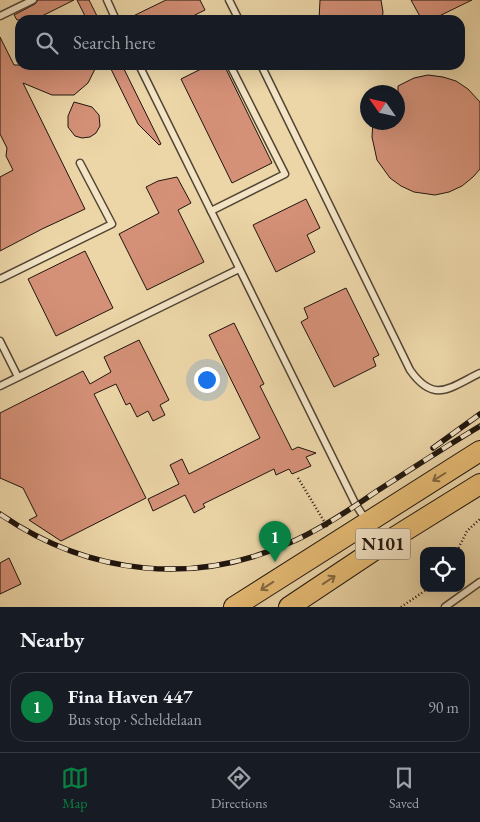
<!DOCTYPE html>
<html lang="en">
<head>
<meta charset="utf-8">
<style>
	:root { --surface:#171b24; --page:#242831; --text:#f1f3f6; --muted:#9ea1a6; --line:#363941; --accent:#0b8043 }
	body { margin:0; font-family:"EB Garamond",serif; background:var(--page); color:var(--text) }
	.controls { position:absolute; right:15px; bottom:15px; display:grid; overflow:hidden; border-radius:10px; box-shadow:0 5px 20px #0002 }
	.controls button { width:45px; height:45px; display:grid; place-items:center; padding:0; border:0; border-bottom:1px solid var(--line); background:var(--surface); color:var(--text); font:25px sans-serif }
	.compass { position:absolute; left:360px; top:85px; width:45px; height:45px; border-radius:50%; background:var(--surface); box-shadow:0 5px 20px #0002; rotate:304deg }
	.you { position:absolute; left:206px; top:379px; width:18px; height:18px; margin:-12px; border:4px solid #fff; border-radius:50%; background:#1a73e8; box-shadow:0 0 0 8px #1a73e833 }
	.badge { display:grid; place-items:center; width:32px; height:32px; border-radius:50%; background:var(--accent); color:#fff; font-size:16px; font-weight:700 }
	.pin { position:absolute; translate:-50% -41px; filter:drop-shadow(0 1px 2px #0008) }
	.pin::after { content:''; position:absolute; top:26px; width:18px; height:15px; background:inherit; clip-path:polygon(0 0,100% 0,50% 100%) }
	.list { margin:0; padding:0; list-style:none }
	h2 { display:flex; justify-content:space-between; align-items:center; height:65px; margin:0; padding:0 20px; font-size:21px }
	h2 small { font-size:16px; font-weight:400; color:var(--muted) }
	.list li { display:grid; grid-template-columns:32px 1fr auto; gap:15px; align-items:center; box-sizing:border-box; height:70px; margin:0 10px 10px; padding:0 10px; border:1px solid var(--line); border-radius:15px }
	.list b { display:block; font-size:19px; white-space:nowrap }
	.list p { margin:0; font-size:16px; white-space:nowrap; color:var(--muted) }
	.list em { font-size:16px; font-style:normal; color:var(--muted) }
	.icon { flex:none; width:28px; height:28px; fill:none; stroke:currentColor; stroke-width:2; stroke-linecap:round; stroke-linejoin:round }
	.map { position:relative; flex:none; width:480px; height:607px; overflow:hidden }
	.search { position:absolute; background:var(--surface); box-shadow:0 5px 20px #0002; left:15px; right:15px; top:15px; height:55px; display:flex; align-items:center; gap:12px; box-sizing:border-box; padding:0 18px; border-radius:15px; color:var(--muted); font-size:19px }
	.sheet { height:145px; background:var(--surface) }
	nav { display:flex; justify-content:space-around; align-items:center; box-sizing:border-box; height:70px; border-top:1px solid var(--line); background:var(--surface); font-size:14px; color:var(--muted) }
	nav a { display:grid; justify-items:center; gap:2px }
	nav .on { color:var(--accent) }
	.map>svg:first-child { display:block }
	.building { fill:#d59178; stroke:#1f150e }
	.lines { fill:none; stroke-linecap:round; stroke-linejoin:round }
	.lane-casing { stroke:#524534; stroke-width:9 }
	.primary-casing { stroke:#1f150e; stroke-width:22 }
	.path { stroke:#1f150e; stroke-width:2.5; stroke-dasharray:1 2.5; stroke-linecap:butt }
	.lane { stroke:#f3e4c6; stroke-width:6 }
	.primary { stroke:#e6bb74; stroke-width:20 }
	.rail-casing { stroke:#1f150e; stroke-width:5.5 }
	.rail { stroke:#f3e4c6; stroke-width:4; stroke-dasharray:11; stroke-linecap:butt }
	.oneway { stroke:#826841 }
	.labels { text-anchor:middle; stroke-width:4.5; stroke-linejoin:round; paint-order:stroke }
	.shield { fill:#f3e4c6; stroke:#5f5345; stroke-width:1 }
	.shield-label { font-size:18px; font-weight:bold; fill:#1f150e }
</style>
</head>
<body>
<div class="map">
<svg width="480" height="607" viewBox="0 0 480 607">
	<rect width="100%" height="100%" fill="#ecd6a8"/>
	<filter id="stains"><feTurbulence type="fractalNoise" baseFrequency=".004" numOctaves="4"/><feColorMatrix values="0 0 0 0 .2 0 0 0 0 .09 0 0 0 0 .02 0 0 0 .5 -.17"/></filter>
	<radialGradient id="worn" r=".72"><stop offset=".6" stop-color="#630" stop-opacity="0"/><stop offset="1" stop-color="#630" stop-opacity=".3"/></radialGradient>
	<g class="building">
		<path d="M 38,0 L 74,0 L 34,20 L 17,20 L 14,15 L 35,4 Z"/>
		<path d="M 77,0 L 89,0 L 99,20 L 87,20 Z"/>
		<path d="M 166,0 L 200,0 L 205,10 L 185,20 L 125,20 Z"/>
		<path d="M 320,0 L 381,0 L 383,12 L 382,20 L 319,20 Z"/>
		<path d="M 411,0 L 472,0 L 431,20 L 422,20 Z"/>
		<path d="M 0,37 L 14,65 L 97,65 L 88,83 L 74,95 L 52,95 L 23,83 L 85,209 L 42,229 L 0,251 L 0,177 L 13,170 L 6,156 L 7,148 L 0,134 Z"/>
		<path d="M 109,65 L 122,65 L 161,144 L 159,145 L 138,124 Z"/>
		<path d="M 209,65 L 224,65 L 272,163 L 232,183 L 181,79 Z"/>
		<path d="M 428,75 L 443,77 L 456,81 L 468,89 L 480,102 L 480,169 L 473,177 L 462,186 L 449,192 L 435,195 L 414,192 L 401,186 L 390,178 L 377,160 L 372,137 L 373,122 L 398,122 L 398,86 L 414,78 Z"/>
		<path d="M 74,102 L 92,107 L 99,115 L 100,126 L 96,133 L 90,137 L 82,138 L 75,136 L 68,127 L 68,116 Z"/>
		<path d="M 177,177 L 191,203 L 178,210 L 204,262 L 147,290 L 119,234 L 159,213 L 146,187 L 158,181 Z"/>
		<path d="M 306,199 L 320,228 L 307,235 L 315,252 L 276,272 L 253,225 Z"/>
		<path d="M 85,251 L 113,308 L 56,336 L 28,279 Z"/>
		<path d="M 346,288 L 379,355 L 373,358 L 376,366 L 334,387 L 301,322 L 308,318 L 304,308 Z"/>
		<path d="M 234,323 L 264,384 L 260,386 L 292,450 L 298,447 L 316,453 L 306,457 L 311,466 L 292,474 L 289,469 L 276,475 L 274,469 L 203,504 L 205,507 L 194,513 L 185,495 L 153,511 L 148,499 L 179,484 L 170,465 L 182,459 L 189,474 L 260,438 L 209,335 Z"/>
		<path d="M 139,340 L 169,400 L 160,405 L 165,415 L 153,421 L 148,411 L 137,417 L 130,403 L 126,405 L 116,384 L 94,394 L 146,498 L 61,541 L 29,520 L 37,516 L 23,488 L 0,478 L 0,413 L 83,371 L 90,384 L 111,372 L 104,357 Z"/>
		<path d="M 9,558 L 21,584 L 0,594 L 0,563 Z"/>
	</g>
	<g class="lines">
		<g class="lane-casing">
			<g id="lane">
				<path d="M 107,0 L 116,20"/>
				<path d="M 229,0 L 239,20"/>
				<path d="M 0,16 L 33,0"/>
				<path d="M 139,65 L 356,505 L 366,520"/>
				<path d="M 261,65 L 410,370 C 434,404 449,388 480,373"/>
				<path d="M 211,211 L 285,174 L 230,65"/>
				<path d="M 0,279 L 112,224 L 80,163"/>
				<path d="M 0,341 L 18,377"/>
				<path d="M 0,386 L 239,269"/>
				<path d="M 445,607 L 480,582"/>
			</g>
		</g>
		<g class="primary-casing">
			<g id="primary">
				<path d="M 234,607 L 480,451"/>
				<path d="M 289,607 L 382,545 L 480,484"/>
			</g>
		</g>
		<g class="path">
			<path d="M 298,478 L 328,528"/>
			<path d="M 457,551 L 467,531 L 480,519"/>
			<path d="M 401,607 L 429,588"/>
		</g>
		<use href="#lane" class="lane"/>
		<use href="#primary" class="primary"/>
		<g class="rail-casing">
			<g id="rail">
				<path d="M 433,448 L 480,414"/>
				<path d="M 0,514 C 90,576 197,587 296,540 C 324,527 351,509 377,491 C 411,469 445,447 480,426"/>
			</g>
		</g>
		<use href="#rail" class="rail"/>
	</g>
	<defs><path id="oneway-shaft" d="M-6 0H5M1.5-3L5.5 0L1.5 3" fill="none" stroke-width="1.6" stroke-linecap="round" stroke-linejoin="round" transform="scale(1.25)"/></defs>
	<g class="oneway">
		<use href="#oneway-shaft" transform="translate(439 477) rotate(148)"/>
		<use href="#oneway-shaft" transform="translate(329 580) rotate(-34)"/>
		<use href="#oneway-shaft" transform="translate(267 586) rotate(147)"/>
	</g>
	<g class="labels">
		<rect class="shield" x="355.5" y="528.5" width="55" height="31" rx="4"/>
		<g class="shield-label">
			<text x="383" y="550">N101</text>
		</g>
	</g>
	<rect width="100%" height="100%" filter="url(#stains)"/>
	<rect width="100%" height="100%" fill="url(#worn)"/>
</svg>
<div class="controls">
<button><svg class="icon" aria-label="locate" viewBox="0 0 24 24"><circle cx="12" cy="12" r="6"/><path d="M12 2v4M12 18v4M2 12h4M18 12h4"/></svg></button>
</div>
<svg class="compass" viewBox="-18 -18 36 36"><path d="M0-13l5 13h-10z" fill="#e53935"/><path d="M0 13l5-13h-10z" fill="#9ea1a6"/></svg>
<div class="you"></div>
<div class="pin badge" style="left:275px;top:562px">1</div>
<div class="search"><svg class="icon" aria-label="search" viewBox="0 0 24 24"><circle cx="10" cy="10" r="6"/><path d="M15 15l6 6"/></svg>Search here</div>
</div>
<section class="sheet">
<h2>Nearby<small></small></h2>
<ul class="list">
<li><span class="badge">1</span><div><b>Fina Haven 447</b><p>Bus stop · Scheldelaan</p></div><em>90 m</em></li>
</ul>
</section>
<nav>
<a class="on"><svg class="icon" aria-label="map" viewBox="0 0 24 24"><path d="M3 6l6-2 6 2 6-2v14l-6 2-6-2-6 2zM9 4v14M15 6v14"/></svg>Map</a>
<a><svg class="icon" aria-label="directions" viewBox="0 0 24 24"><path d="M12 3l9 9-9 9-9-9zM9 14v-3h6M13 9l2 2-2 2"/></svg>Directions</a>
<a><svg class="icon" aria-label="saved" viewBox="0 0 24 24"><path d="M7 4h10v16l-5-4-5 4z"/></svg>Saved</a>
</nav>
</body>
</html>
